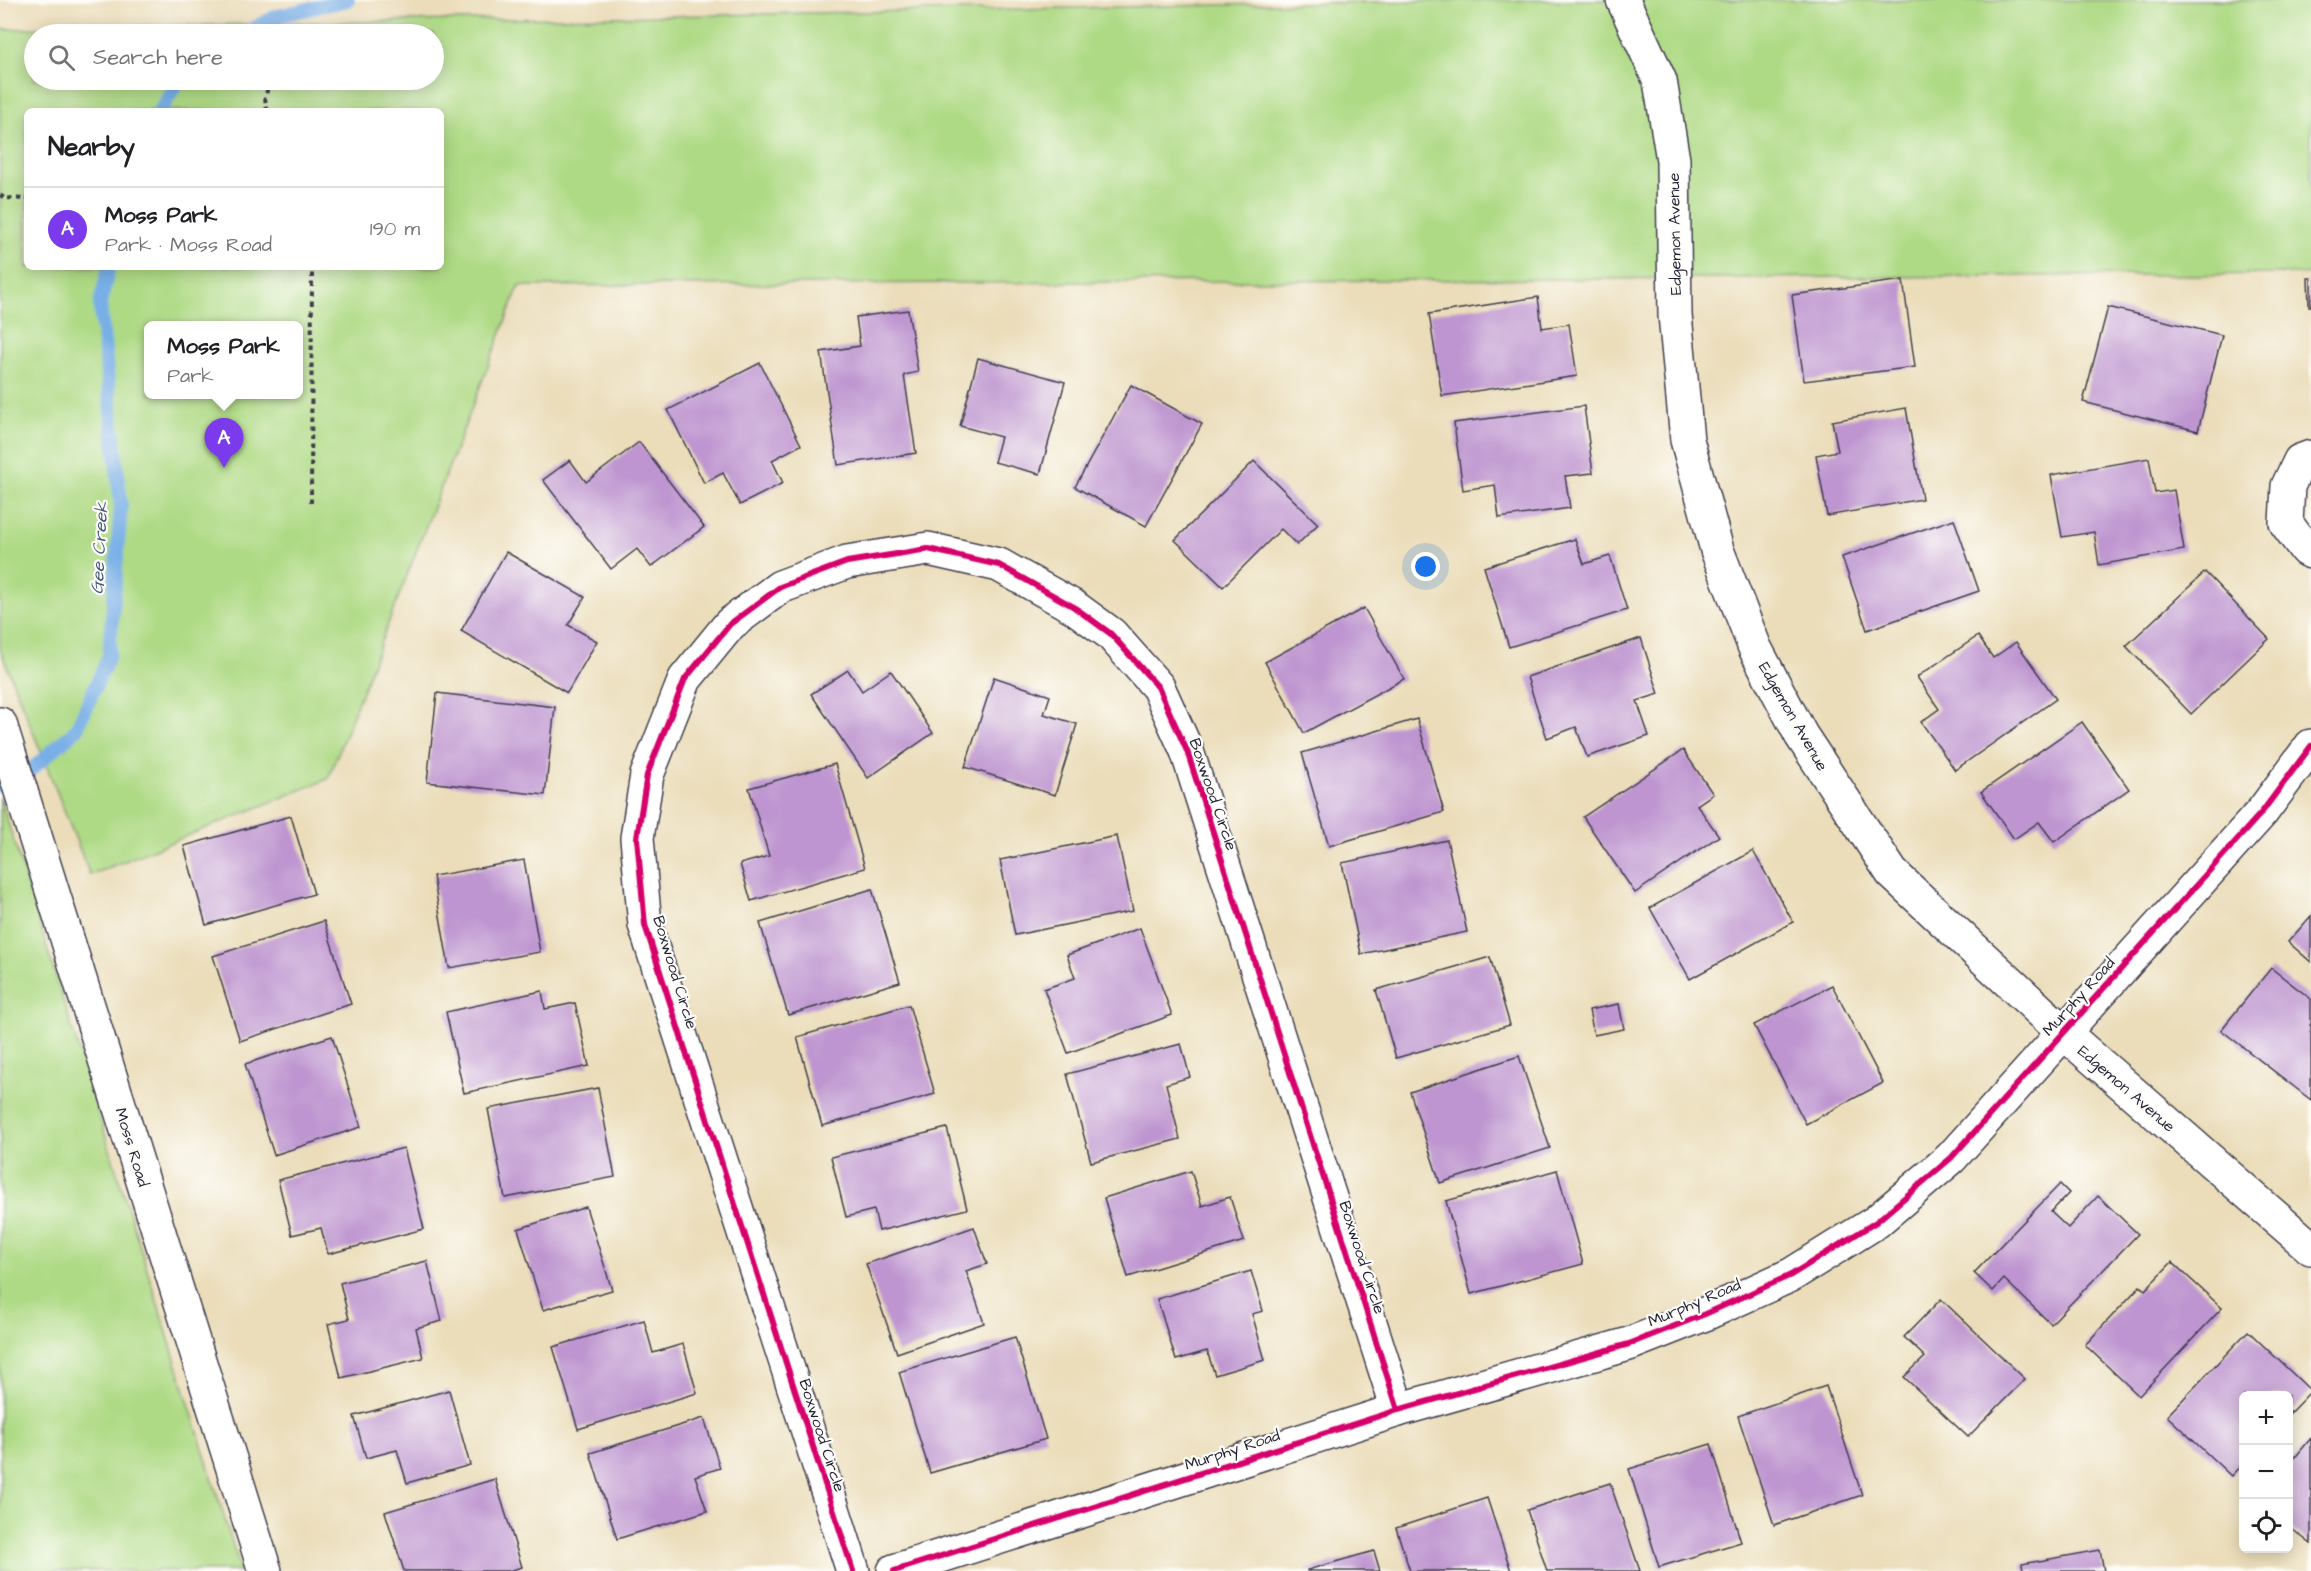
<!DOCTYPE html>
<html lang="en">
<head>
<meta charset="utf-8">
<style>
	:root { --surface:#fff; --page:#f2f2f2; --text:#202124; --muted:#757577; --line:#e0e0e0; --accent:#7c3aed }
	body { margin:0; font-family:"Architects Daughter",sans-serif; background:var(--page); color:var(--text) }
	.controls { position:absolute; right:18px; bottom:18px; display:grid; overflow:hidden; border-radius:9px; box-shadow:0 3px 15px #0003 }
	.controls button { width:54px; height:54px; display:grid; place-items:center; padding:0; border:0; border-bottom:2px solid var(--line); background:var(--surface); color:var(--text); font:30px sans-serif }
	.you { position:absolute; left:1426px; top:567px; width:21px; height:21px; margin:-15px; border:4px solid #fff; border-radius:50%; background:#1a73e8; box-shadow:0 0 0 9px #1a73e833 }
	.badge { display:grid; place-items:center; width:39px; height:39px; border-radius:50%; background:var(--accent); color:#fff; font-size:20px; font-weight:700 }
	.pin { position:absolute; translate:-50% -50px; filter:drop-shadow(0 2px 3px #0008) }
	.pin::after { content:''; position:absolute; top:32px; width:21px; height:18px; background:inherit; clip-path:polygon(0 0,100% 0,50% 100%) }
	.popup { position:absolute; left:144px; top:321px; width:159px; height:78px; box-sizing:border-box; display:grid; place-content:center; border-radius:9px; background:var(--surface); filter:drop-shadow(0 2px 4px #0005); font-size:20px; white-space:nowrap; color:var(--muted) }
	.popup b { font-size:22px; color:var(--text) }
	.popup::after { content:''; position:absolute; left:50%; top:100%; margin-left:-12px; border:12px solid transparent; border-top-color:var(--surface) }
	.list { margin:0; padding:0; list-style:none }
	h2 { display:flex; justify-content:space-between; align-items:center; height:78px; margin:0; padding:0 24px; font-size:26px }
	h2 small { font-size:20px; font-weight:400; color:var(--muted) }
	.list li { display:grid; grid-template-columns:39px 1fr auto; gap:18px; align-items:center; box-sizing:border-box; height:84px; padding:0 24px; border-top:2px solid var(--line) }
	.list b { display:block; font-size:22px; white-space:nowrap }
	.list p { margin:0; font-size:20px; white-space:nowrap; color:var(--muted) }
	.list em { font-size:20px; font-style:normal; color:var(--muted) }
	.icon { flex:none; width:33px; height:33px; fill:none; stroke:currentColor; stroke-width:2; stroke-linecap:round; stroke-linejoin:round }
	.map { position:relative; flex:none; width:2311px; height:1571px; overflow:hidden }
	.search { position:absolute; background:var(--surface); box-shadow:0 3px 15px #0003; left:24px; top:24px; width:420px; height:66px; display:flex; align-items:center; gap:15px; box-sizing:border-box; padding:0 21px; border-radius:33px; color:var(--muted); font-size:22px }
	.panel { position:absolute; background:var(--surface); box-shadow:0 3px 15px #0003; left:24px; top:108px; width:420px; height:162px; border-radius:9px }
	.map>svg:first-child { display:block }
	.green { fill:#afda85; stroke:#687e60; stroke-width:1.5; fill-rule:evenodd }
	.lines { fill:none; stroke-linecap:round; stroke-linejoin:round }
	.stream { stroke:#79afe7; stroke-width:14 }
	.building { fill:#be95d0 }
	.minor-casing { stroke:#403e4e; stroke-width:36 }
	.tertiary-casing { stroke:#403e4e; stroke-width:36 }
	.path { stroke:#403e4e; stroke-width:4; stroke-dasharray:4.5 4.5; stroke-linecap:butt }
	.minor { stroke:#fff; stroke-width:33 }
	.tertiary { stroke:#fff; stroke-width:33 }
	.cycleway-casing { stroke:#fdfcf7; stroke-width:10 }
	.cycleway { stroke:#d6006c; stroke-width:6 }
	.labels { text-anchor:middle; stroke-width:4.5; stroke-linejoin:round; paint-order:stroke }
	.street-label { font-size:16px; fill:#22223b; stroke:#fdfcf7 }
	.water-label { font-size:18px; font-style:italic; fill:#455a80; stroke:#fdfcf7 }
</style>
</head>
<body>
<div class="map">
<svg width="2311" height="1571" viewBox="0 0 2311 1571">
	<rect width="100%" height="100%" fill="#fdfcf7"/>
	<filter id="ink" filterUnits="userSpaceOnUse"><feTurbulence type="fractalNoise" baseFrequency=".0167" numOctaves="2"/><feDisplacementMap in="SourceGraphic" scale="12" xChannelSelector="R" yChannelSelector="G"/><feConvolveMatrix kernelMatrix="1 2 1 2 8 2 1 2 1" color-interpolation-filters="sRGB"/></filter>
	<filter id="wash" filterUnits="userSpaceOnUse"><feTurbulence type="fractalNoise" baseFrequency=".008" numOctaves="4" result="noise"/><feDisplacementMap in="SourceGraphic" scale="24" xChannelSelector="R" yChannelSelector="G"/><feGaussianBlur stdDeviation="1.35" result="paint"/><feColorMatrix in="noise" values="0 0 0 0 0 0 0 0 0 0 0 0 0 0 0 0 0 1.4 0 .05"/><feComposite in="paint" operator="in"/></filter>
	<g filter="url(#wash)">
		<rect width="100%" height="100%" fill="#ebddba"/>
		<g class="green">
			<path d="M 1475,0 L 2311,0 L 2311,274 L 519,286 L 328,779 L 90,875 L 0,649 L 0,29 ZM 34,34 L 434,34 L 434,80 L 34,80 ZM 27,111 L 441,111 L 441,267 L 27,267 ZM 149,326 L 299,326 L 299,394 L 149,394 Z"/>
			<path d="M 0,797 L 241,1571 L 0,1571 Z"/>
		</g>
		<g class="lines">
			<g class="stream">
				<path d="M 243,34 L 277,16 L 348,0"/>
				<path d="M 160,111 L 179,80"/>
				<path d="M 0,785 L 25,775 L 76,730 L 109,656 L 121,506 L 100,304 L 109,267"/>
			</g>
		</g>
		<g id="blocks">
			<g class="building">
				<path d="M 2308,278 L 2311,278 L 2311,306 L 2309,306 Z"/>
				<path d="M 1903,280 L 1915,367 L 1804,381 L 1792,295 Z"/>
				<path d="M 1538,297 L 1542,328 L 1569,324 L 1577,376 L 1442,396 L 1429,314 Z"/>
				<path d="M 2108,307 L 2222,335 L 2198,431 L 2083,402 Z"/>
				<path d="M 908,310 L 918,372 L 904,375 L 916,453 L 838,465 L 821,352 L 860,346 L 856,317 Z"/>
				<path d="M 978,358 L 1065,382 L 1040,474 L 994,462 L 1001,437 L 960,426 Z"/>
				<path d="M 760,363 L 801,445 L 772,460 L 783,483 L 740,505 L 723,473 L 704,483 L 668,410 Z"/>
				<path d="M 1131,385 L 1202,424 L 1146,526 L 1075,487 Z"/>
				<path d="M 1584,406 L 1593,473 L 1565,476 L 1570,508 L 1499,518 L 1495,485 L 1463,490 L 1454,423 Z"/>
				<path d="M 1906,408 L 1922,499 L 1827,516 L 1816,455 L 1838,451 L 1832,421 Z"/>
				<path d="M 639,442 L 704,527 L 651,567 L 637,549 L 611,569 L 543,480 L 570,460 L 586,482 Z"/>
				<path d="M 2149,458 L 2155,493 L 2174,490 L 2184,550 L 2099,565 L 2094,532 L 2062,537 L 2051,475 Z"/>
				<path d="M 1254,461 L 1318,524 L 1297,545 L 1281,529 L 1223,587 L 1175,540 Z"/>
				<path d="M 1954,519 L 1979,591 L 1867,630 L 1842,557 Z"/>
				<path d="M 1575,539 L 1584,564 L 1610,556 L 1627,610 L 1509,647 L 1484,567 Z"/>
				<path d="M 506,552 L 585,597 L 568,625 L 597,641 L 567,693 L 461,631 Z"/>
				<path d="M 2205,572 L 2269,639 L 2191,714 L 2126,646 Z"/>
				<path d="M 1364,608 L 1404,679 L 1304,733 L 1265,662 Z"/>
				<path d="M 1978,636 L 1993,658 L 2016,642 L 2056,699 L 1955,770 L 1921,722 L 1939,709 L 1917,677 Z"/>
				<path d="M 1641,638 L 1659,694 L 1637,701 L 1649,736 L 1587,757 L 1576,727 L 1547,738 L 1527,677 Z"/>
				<path d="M 848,670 L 862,691 L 891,671 L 933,733 L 868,778 L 811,694 Z"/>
				<path d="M 994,677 L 1050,696 L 1044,714 L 1077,724 L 1055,795 L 965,767 Z"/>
				<path d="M 437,693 L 555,707 L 545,795 L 427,782 Z"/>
				<path d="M 1417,719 L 1444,812 L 1329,846 L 1302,753 Z"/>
				<path d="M 2082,722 L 2129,789 L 2054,842 L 2039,822 L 2014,839 L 1981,792 Z"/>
				<path d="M 1683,750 L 1713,794 L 1697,805 L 1719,836 L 1635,893 L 1583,817 Z"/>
				<path d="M 835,764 L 865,868 L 751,901 L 740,864 L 769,856 L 749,788 Z"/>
				<path d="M 291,816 L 314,894 L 206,925 L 184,846 Z"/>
				<path d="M 1117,836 L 1133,911 L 1015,935 L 1000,860 Z"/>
				<path d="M 1447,840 L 1467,932 L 1361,954 L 1342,863 Z"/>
				<path d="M 1753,851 L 1793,922 L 1690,979 L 1650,908 Z"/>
				<path d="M 524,860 L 540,952 L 449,968 L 433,876 Z"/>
				<path d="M 872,889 L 900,982 L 788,1015 L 760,923 Z"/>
				<path d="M 2311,916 L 2311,962 L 2288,942 Z"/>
				<path d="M 324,921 L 351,1004 L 240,1041 L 213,956 Z"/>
				<path d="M 1140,928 L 1172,1015 L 1068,1053 L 1044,989 L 1075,978 L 1067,955 Z"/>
				<path d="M 1490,957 L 1510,1025 L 1396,1058 L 1376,990 Z"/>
				<path d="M 2271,968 L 2311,999 L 2311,1100 L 2221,1030 Z"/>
				<path d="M 1832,985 L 1883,1083 L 1806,1124 L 1754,1025 Z"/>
				<path d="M 542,991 L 545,1009 L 575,1003 L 589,1066 L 464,1093 L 446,1012 Z"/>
				<path d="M 1619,1004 L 1624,1029 L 1594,1035 L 1589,1010 Z"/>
				<path d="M 909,1005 L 935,1094 L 822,1126 L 797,1037 Z"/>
				<path d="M 332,1036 L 361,1127 L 274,1155 L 245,1064 Z"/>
				<path d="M 1181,1044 L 1190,1077 L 1166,1084 L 1180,1139 L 1091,1162 L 1067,1074 Z"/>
				<path d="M 1519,1056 L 1550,1148 L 1440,1183 L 1410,1092 Z"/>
				<path d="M 598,1088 L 615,1177 L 505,1198 L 488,1109 Z"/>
				<path d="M 947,1128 L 967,1209 L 879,1231 L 874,1210 L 846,1217 L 831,1157 Z"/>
				<path d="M 404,1148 L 424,1229 L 328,1254 L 321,1228 L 292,1235 L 278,1180 Z"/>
				<path d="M 1557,1170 L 1583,1264 L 1471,1294 L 1446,1201 Z"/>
				<path d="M 1191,1171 L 1202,1206 L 1230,1197 L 1244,1241 L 1128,1277 L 1104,1198 Z"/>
				<path d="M 2060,1184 L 2069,1193 L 2051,1212 L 2068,1228 L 2098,1196 L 2138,1234 L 2051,1324 L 2004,1279 L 1993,1291 L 1974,1273 Z"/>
				<path d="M 586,1207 L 612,1290 L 543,1310 L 518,1229 Z"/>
				<path d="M 974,1227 L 987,1264 L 966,1271 L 984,1323 L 897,1353 L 866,1264 Z"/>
				<path d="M 427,1261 L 442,1321 L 416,1328 L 423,1358 L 341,1378 L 328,1324 L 349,1319 L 340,1283 Z"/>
				<path d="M 2172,1262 L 2222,1308 L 2139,1396 L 2085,1345 L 2140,1286 L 2145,1290 Z"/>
				<path d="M 1251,1271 L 1263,1311 L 1252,1314 L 1265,1360 L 1215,1375 L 1207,1351 L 1176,1360 L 1157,1299 Z"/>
				<path d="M 1941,1299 L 2025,1379 L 1968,1437 L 1904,1377 L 1925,1357 L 1904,1337 Z"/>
				<path d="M 644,1320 L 653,1353 L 683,1344 L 697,1393 L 578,1429 L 553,1347 Z"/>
				<path d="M 2248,1331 L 2311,1391 L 2288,1415 L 2288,1396 L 2244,1396 L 2244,1462 L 2231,1476 L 2167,1416 Z"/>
				<path d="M 1015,1337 L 1046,1439 L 930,1473 L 899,1372 Z"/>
				<path d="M 1826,1386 L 1862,1495 L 1774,1525 L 1738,1416 Z"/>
				<path d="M 449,1390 L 470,1465 L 407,1483 L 397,1450 L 366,1458 L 354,1416 Z"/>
				<path d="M 704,1418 L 720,1468 L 695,1476 L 707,1511 L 617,1539 L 590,1453 Z"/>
				<path d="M 2311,1438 L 2311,1544 L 2288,1526 L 2288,1466 Z"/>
				<path d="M 1711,1444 L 1741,1542 L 1659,1567 L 1629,1469 Z"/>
				<path d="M 495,1479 L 522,1567 L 509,1571 L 404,1571 L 385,1512 Z"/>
				<path d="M 1610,1483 L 1640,1571 L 1547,1571 L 1527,1510 Z"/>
				<path d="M 1487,1498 L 1511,1571 L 1410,1571 L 1396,1528 Z"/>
				<path d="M 2100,1550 L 2104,1571 L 2023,1571 L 2022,1564 Z"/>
				<path d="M 1374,1551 L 1380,1571 L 1307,1571 L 1307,1570 Z"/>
			</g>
		</g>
	</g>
	<g filter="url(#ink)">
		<use href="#blocks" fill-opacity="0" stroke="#403e4e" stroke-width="1.5"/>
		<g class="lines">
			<g class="minor-casing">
				<g id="minor">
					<path d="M 2311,457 L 2300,461 L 2288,486 L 2286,523 L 2306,550 L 2311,552"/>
					<path d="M 853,1571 L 645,925 L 637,838 L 647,775 L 685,679 L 730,624 L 780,587 L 847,562 L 928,549 L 999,565 L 1074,607 L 1111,634 L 1158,687 L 1187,751 L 1398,1410"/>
				</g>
			</g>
			<g class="tertiary-casing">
				<g id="tertiary">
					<path d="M 1623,0 L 1660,81 L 1673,160 L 1675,315 L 1687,440 L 1717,550 L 1755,648 L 1801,735 L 1892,873 L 2064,1033 L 2311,1248"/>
					<path d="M 0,724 L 265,1571"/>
					<path d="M 894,1571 L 1398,1410 L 1629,1344 L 1705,1314 L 1791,1275 L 1876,1222 L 1951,1158 L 2262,812 L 2311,746"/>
				</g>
			</g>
			<g class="path">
				<path d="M 267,111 L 265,98 L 270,80"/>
				<path d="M 0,195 L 4,198 L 27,199"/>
				<path d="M 311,503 L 312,267"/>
			</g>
			<use href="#minor" class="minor"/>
			<use href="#tertiary" class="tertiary"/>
			<g class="cycleway-casing">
				<g id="cycleway">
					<path d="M 853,1571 L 645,925 L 637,838 L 647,775 L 685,679 L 730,624 L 780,587 L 847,562 L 928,549 L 999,565 L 1074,607 L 1111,634 L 1158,687 L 1187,751 L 1398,1410"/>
					<path d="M 894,1571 L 1398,1410 L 1629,1344 L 1705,1314 L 1791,1275 L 1876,1222 L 1951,1158 L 2262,812 L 2311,746"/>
				</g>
			</g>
			<use href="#cycleway" class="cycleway"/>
		</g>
	</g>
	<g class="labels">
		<g class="street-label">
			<text transform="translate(1674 234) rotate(-91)" y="6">Edgemon Avenue</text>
			<text transform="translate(1794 716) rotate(60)" y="6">Edgemon Avenue</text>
			<text transform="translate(1214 794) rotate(71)" y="6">Boxwood Circle</text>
			<text transform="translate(676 972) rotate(73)" y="6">Boxwood Circle</text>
			<text transform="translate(2078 996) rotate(-48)" y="6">Murphy Road</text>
			<text transform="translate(2127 1088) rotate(41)" y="6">Edgemon Avenue</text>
			<text transform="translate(133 1147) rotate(73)" y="6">Moss Road</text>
			<text transform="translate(1363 1257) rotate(72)" y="6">Boxwood Circle</text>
			<text transform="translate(1694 1302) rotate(-23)" y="6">Murphy Road</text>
			<text transform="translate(823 1435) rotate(72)" y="6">Boxwood Circle</text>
			<text transform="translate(1232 1449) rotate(-18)" y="6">Murphy Road</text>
		</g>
		<g class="water-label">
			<text transform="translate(99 548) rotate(-87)" y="6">Gee Creek</text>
		</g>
	</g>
</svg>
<div class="controls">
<button>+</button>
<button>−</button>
<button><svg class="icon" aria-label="locate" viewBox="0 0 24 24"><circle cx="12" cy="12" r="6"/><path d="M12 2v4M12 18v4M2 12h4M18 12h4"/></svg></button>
</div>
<div class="you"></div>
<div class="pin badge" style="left:224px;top:468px">A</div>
<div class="popup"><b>Moss Park</b>Park</div>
<div class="search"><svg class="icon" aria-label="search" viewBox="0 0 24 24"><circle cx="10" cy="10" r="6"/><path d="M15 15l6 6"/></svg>Search here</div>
<section class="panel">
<h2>Nearby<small></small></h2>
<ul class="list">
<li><span class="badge">A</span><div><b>Moss Park</b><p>Park · Moss Road</p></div><em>190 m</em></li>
</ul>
</section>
</div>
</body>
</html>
